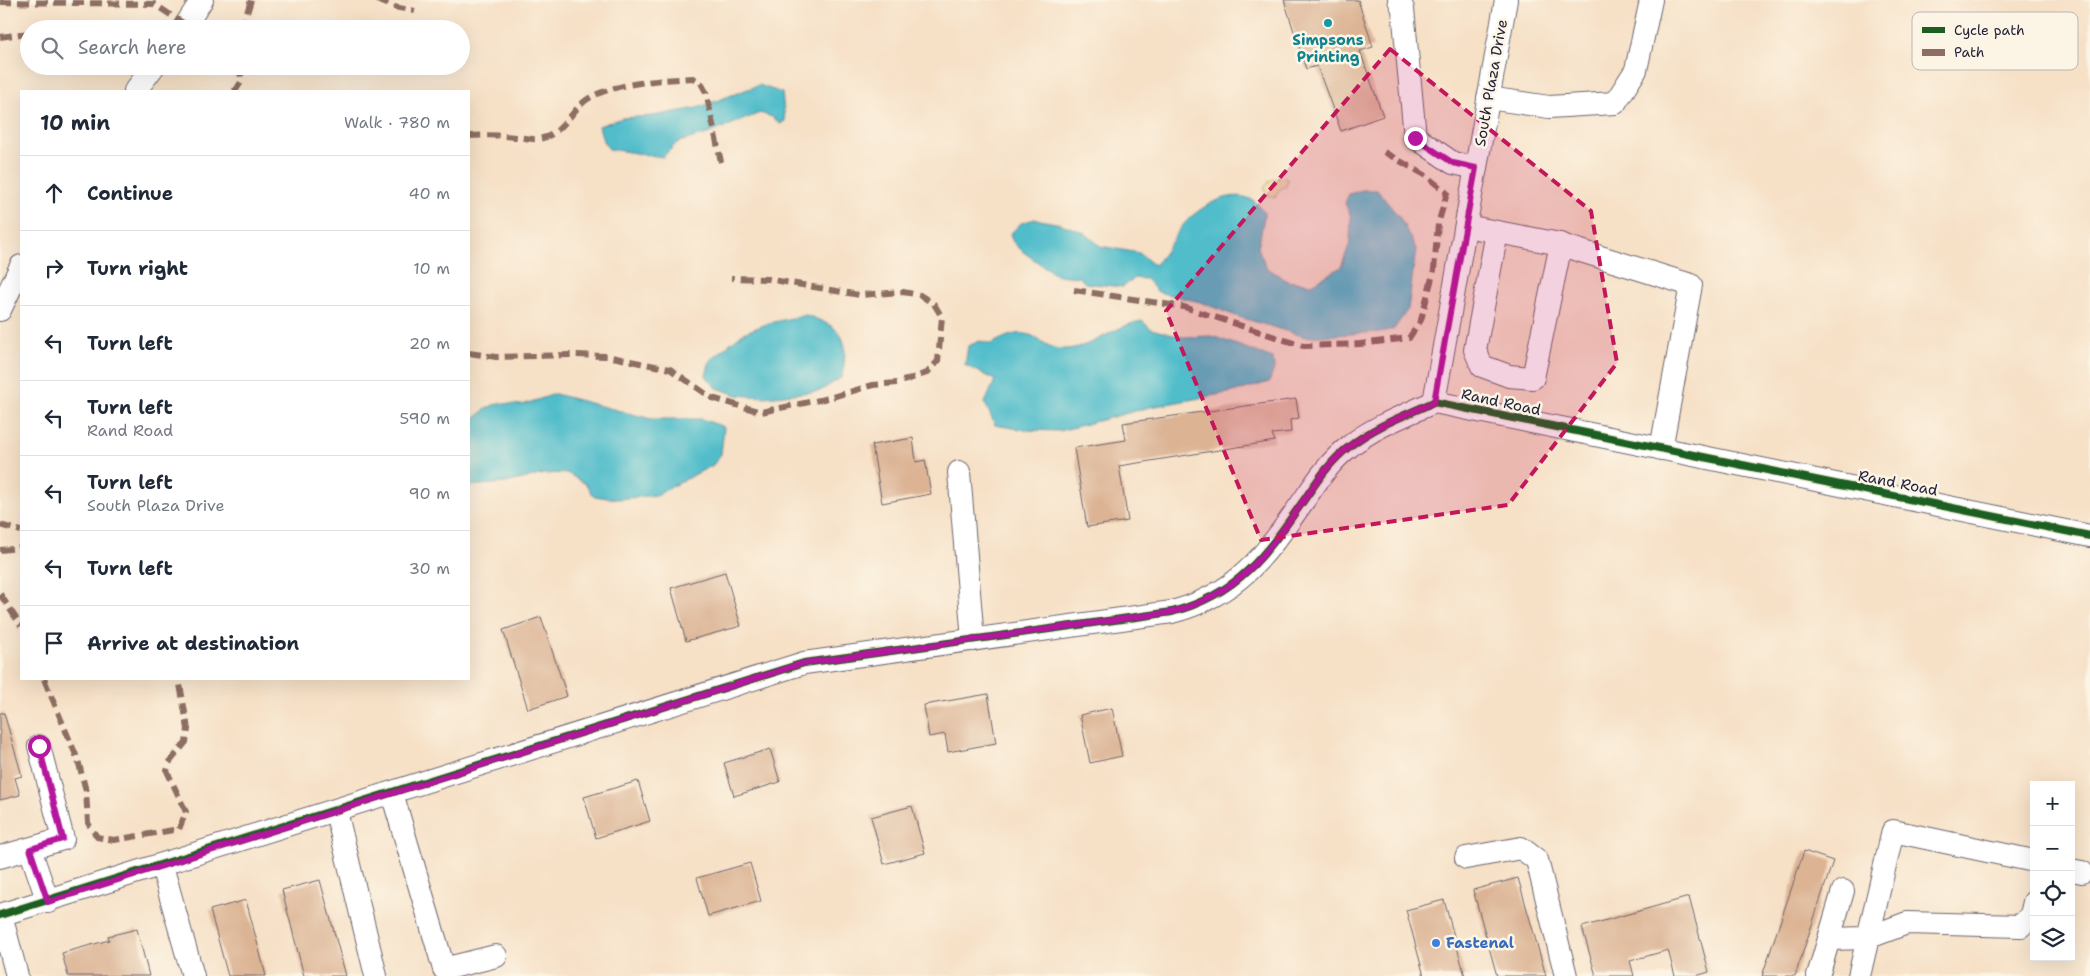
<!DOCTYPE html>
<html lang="en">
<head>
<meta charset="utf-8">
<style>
	:root { --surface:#fff; --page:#f2f2f3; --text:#1f2937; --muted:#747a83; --line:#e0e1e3 }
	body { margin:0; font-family:"Shantell Sans",sans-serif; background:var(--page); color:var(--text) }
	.controls { position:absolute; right:15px; bottom:15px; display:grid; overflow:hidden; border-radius:0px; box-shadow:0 5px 20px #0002 }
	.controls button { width:45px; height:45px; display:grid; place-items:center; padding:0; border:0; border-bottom:1px solid var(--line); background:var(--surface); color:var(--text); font:25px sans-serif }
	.stop { position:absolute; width:15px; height:15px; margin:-11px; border:4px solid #b5179e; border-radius:50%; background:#fff }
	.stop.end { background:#b5179e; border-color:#fff; box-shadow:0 1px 5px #0008 }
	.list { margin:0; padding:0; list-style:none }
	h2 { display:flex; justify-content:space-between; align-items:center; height:65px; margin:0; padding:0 20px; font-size:21px }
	h2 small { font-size:16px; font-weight:400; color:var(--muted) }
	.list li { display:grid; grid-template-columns:32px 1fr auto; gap:15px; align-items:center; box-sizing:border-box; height:75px; padding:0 20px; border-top:1px solid var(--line) }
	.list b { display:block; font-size:19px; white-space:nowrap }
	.list p { margin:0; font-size:16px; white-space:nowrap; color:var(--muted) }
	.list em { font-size:16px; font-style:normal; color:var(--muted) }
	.icon { flex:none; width:28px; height:28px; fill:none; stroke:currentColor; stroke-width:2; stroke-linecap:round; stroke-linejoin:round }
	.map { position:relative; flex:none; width:2090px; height:976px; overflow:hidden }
	.search { position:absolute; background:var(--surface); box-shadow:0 5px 20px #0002; left:20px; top:20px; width:450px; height:55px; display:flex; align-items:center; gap:12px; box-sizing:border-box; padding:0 18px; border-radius:28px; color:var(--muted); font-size:19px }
	.panel { position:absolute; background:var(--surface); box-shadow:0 5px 20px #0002; left:20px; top:90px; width:450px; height:590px; border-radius:0px }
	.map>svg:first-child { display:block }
	.sand { fill:#eeda9e; stroke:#887e6c }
	.water { fill:#51bdcb; stroke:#3a7083 }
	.building { fill:#dcb494 }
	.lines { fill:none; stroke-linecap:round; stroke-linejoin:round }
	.minor-casing { stroke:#6c646c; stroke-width:24 }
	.minor { stroke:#fff; stroke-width:22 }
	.quiet { stroke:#8d6e63; stroke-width:6; stroke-dasharray:12 6; stroke-linecap:butt }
	.cycleway-casing { stroke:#fcf5e5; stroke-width:11 }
	.cycleway { stroke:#1b5e20; stroke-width:8 }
	.route { stroke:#b5179e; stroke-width:6 }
	.marked { fill:#c2185b; fill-opacity:0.2; stroke:#c2185b; stroke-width:4; stroke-dasharray:10 6; stroke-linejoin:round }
	.culture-dot { fill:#0f9aa8; stroke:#fcf5e5; stroke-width:2 }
	.shop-dot { fill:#3f7fe0; stroke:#fcf5e5; stroke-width:2 }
	.labels { text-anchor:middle; stroke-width:5; stroke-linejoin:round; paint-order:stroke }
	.culture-label { font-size:15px; font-weight:bold; fill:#0d838f; stroke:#fcf5e5 }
	.street-label { font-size:15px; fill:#22223b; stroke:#fcf5e5 }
	.shop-label { font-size:15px; font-weight:bold; fill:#366cbe; stroke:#fcf5e5; text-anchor:start }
	.key { fill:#fcf5e5; stroke:#bbb6b2; stroke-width:1 }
	.key-label { font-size:14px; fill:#22223b }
</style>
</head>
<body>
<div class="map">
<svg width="2090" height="976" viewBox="0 0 2090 976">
	<rect width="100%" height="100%" fill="#fcf5e5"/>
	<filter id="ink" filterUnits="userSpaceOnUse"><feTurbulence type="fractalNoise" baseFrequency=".02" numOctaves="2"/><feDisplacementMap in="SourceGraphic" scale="10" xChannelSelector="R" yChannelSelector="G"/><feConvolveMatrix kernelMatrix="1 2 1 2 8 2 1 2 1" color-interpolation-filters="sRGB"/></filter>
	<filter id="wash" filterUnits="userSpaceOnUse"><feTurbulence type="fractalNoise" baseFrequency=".0096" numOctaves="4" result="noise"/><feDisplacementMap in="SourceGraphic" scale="20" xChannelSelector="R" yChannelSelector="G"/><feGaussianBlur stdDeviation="1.12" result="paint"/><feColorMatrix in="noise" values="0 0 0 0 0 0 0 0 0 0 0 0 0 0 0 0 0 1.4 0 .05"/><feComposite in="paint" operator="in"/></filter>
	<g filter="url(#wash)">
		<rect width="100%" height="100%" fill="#f6e0c6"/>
		<path class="sand" d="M 1283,177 L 1288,180 L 1286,186 L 1279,190 L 1275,198 L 1267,194 L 1264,188 L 1271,180 Z"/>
		<g class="water">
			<path d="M 759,85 L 782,93 L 785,121 L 780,124 L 772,117 L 760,113 L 707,134 L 678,142 L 663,157 L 609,149 L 603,141 L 599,126 L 622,118 L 653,116 L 697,108 Z"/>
			<path d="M 1362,190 L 1377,190 L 1400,218 L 1416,249 L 1408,309 L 1394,329 L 1379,332 L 1306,337 L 1239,317 L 1200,302 L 1158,292 L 1146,279 L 1135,278 L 1123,287 L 1085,283 L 1079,277 L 1056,275 L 1022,251 L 1013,242 L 1010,234 L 1021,223 L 1035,219 L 1061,224 L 1085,233 L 1100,246 L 1139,253 L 1154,265 C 1167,253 1173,237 1184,224 C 1199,207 1232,187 1254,201 C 1258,204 1261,209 1265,212 L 1258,248 L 1266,267 L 1287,281 L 1312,284 L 1341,267 L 1350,243 L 1351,217 L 1345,203 L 1349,194 Z"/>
			<path d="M 806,315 C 845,329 849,336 842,377 L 820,391 L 764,397 L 737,395 L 717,388 L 706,376 L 710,360 L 743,333 L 769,323 Z"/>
			<path d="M 1142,321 L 1151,329 L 1182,337 L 1212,336 L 1273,358 L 1274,369 L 1269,382 L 1238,391 L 1150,407 L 1060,431 L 1025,430 L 995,425 L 985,403 L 995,380 L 965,365 L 968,346 L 980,341 L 991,344 C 1007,336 1021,328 1038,339 C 1044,343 1051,348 1059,349 C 1091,351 1112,326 1142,321 Z"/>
			<path d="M 555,394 L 651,419 L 702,419 L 724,427 L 721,454 L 713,465 L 656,495 L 619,499 L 593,496 L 586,484 L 567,473 L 544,474 L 505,483 L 469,486 L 469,423 L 487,408 L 498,403 L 522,405 Z"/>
		</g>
		<g id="blocks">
			<g class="building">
				<path d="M 1284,0 L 1358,0 L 1373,47 L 1360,51 L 1383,116 L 1341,131 L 1317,66 L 1306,69 Z"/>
				<path d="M 1296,399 L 1299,418 L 1290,420 L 1291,432 L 1272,434 L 1275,441 L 1119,466 L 1128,521 L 1087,527 L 1074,448 L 1126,440 L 1123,423 Z"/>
				<path d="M 913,438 L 916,462 L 925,460 L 931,494 L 882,503 L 872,445 Z"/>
				<path d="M 725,572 L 741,626 L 686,641 L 671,588 Z"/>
				<path d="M 541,617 L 567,696 L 528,709 L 503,630 Z"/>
				<path d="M 988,694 L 996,743 L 948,752 L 945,734 L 929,737 L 924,705 Z"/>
				<path d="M 1112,708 L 1122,756 L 1090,763 L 1080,715 Z"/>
				<path d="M 0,713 L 4,713 L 22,776 L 15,778 L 20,795 L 0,800 Z"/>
				<path d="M 770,749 L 780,782 L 734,796 L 724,763 Z"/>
				<path d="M 638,781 L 650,821 L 596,838 L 584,797 Z"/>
				<path d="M 912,806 L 925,853 L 884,864 L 871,817 Z"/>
				<path d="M 1804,851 L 1833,861 L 1795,976 L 1762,976 Z"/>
				<path d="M 750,863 L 761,901 L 708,916 L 697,878 Z"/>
				<path d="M 1518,878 L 1546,976 L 1497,976 L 1473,890 Z"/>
				<path d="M 320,880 L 346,976 L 304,976 L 282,890 Z"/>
				<path d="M 1689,897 L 1709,972 L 1696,976 L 1675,976 L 1668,950 L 1630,961 L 1634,976 L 1596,976 L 1582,927 Z"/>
				<path d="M 246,900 L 266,976 L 228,976 L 210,910 Z"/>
				<path d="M 1444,900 L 1465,976 L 1424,976 L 1406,910 Z"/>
				<path d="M 137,929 L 149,976 L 68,976 L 62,953 L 109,940 L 108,936 Z"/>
			</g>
		</g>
	</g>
	<g filter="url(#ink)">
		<use href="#blocks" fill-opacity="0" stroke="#6c646c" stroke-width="1"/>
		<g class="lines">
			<g class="minor-casing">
				<g id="minor">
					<path d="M 1399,0 L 1403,9 L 1415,137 L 1453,163 L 1476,168"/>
					<path d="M 183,29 L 202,0"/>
					<path d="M 135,91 L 154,66"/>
					<path d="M 1488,98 L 1549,107 L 1615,103 L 1636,70 L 1651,0"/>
					<path d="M 1466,226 L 1555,243 L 1691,285 L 1661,449"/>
					<path d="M 1497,232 L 1475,350 L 1482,366 L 1509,376 L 1533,378 L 1561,244"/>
					<path d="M 0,310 L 21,266"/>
					<path d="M 1434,402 L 1506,0"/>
					<path d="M 959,472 L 973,640"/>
					<path d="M 392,793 L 444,969 L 496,956"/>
					<path d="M 336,811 L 376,976"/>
					<path d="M 30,849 L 48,902"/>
					<path d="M 0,857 L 63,839 L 39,746"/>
					<path d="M 1466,858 L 1521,848 L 1537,860 L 1566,976"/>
					<path d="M 162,866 L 193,976"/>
					<path d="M 2071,870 L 2082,872"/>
					<path d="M 0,915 L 804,663 L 1172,612 C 1239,594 1266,554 1304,500 C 1317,481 1331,460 1350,446 C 1375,426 1406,415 1434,402 L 2090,536"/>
					<path d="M 1,915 L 17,976"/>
					<path d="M 1829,939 L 1867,938 L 1907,923 L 2021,926 L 2031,915 L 2034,902"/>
					<path d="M 1818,976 L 1843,891"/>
					<path d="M 1859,976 L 1893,831 L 2034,861"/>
				</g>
			</g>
			<use href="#minor" class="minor"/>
			<g class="quiet">
				<path d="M 377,0 L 394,7 L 415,11"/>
				<path d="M 0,2 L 154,4 L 186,25"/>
				<path d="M 242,29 L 251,0"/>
				<path d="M 0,37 L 29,33"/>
				<path d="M 233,91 L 236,90 L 241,82 L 240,66"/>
				<path d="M 469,136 C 485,135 499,135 515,137 C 522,137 531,140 538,139 C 565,136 572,104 595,95 C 624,82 662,80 693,78 L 701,83 L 706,92 L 721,162"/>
				<path d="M 1074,290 L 1184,307 L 1303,346 L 1360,344 L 1409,338 L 1421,320 L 1434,270 L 1438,224 L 1447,193 L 1425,175 L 1382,151"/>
				<path d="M 469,353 L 496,357 L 573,355 L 607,356 L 640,363 L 670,369 L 712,398 L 761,412 L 829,398 L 873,385 L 897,383 L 927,373 L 938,361 L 942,317 L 934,304 L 920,295 L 903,292 L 859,295 L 768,279 L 731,278"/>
				<path d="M 0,525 L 21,531"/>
				<path d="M 0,550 L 21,548"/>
				<path d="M 0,594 L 21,626"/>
				<path d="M 44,679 L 78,760 L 86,791 L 88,823 L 97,837 L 114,840 L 179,829 L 186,812 L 167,771 L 169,763 L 186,742 L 188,729 L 179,679"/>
			</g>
			<g class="cycleway-casing">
				<path id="cycleway" d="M 0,915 L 804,663 L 1172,612 C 1239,594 1266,554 1304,500 C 1317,481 1331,460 1350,446 C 1375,426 1406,415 1434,402 L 2090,536"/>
			</g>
			<use href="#cycleway" class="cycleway"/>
		</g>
	</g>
	<g class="lines" filter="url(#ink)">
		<path class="route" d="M 39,746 L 63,839 L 30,849 L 48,902 L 804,663 L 1172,612 C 1239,594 1266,555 1304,500 C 1317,481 1331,460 1350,446 C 1375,426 1406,415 1434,402 L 1476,168 L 1453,163 L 1415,138"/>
	</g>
	<path class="marked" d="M 1390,49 L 1591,211 L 1617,363 L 1508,505 L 1261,540 L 1166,311 Z"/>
	<circle class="culture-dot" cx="1328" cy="23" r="5"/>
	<circle class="shop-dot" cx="1436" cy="943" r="5"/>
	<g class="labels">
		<g class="culture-label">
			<text x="1328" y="45">Simpsons<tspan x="1328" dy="17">Printing</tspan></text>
		</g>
		<g class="street-label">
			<text transform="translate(1491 83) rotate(-80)" y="5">South Plaza Drive</text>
			<text transform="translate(1501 402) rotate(12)" y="5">Rand Road</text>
			<text transform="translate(1898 483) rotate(11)" y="5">Rand Road</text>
		</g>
		<g class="shop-label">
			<text x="1446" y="948">Fastenal</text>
		</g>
	</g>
	<rect x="1912" y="12" width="166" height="58" rx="8" class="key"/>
	<rect x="1922" y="27" width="23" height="6" fill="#1b5e20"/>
	<rect x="1922" y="49" width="23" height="7" fill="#8d6e63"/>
	<g class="key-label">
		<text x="1954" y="35">Cycle path</text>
		<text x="1954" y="57">Path</text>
	</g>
</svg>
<div class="controls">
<button>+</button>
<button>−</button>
<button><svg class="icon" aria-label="locate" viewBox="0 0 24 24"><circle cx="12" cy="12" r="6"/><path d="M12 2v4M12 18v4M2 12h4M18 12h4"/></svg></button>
<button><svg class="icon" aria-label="layers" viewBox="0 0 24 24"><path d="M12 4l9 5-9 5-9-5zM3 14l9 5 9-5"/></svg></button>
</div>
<div class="stop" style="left:39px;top:746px"></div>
<div class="stop end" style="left:1415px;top:138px"></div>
<div class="search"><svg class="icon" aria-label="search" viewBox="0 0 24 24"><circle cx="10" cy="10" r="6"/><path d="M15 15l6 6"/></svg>Search here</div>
<section class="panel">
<h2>10 min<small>Walk · 780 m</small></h2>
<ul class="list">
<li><svg class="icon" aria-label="ahead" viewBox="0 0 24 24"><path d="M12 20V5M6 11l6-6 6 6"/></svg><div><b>Continue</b></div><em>40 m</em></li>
<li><svg class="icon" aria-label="right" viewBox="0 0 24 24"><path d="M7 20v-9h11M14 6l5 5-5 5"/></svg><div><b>Turn right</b></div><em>10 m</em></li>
<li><svg class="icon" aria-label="left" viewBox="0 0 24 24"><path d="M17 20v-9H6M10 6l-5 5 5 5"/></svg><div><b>Turn left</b></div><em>20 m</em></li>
<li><svg class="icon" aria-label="left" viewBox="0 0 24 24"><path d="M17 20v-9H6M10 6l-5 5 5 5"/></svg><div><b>Turn left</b><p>Rand Road</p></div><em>590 m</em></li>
<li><svg class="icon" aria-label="left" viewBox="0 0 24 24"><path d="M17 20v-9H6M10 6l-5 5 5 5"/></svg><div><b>Turn left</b><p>South Plaza Drive</p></div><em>90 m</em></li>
<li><svg class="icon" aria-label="left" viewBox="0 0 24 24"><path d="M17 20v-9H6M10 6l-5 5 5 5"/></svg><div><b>Turn left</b></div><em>30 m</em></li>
<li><svg class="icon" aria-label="arrive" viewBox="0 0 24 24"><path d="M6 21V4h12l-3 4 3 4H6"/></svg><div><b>Arrive at destination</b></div></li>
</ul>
</section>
</div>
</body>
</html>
